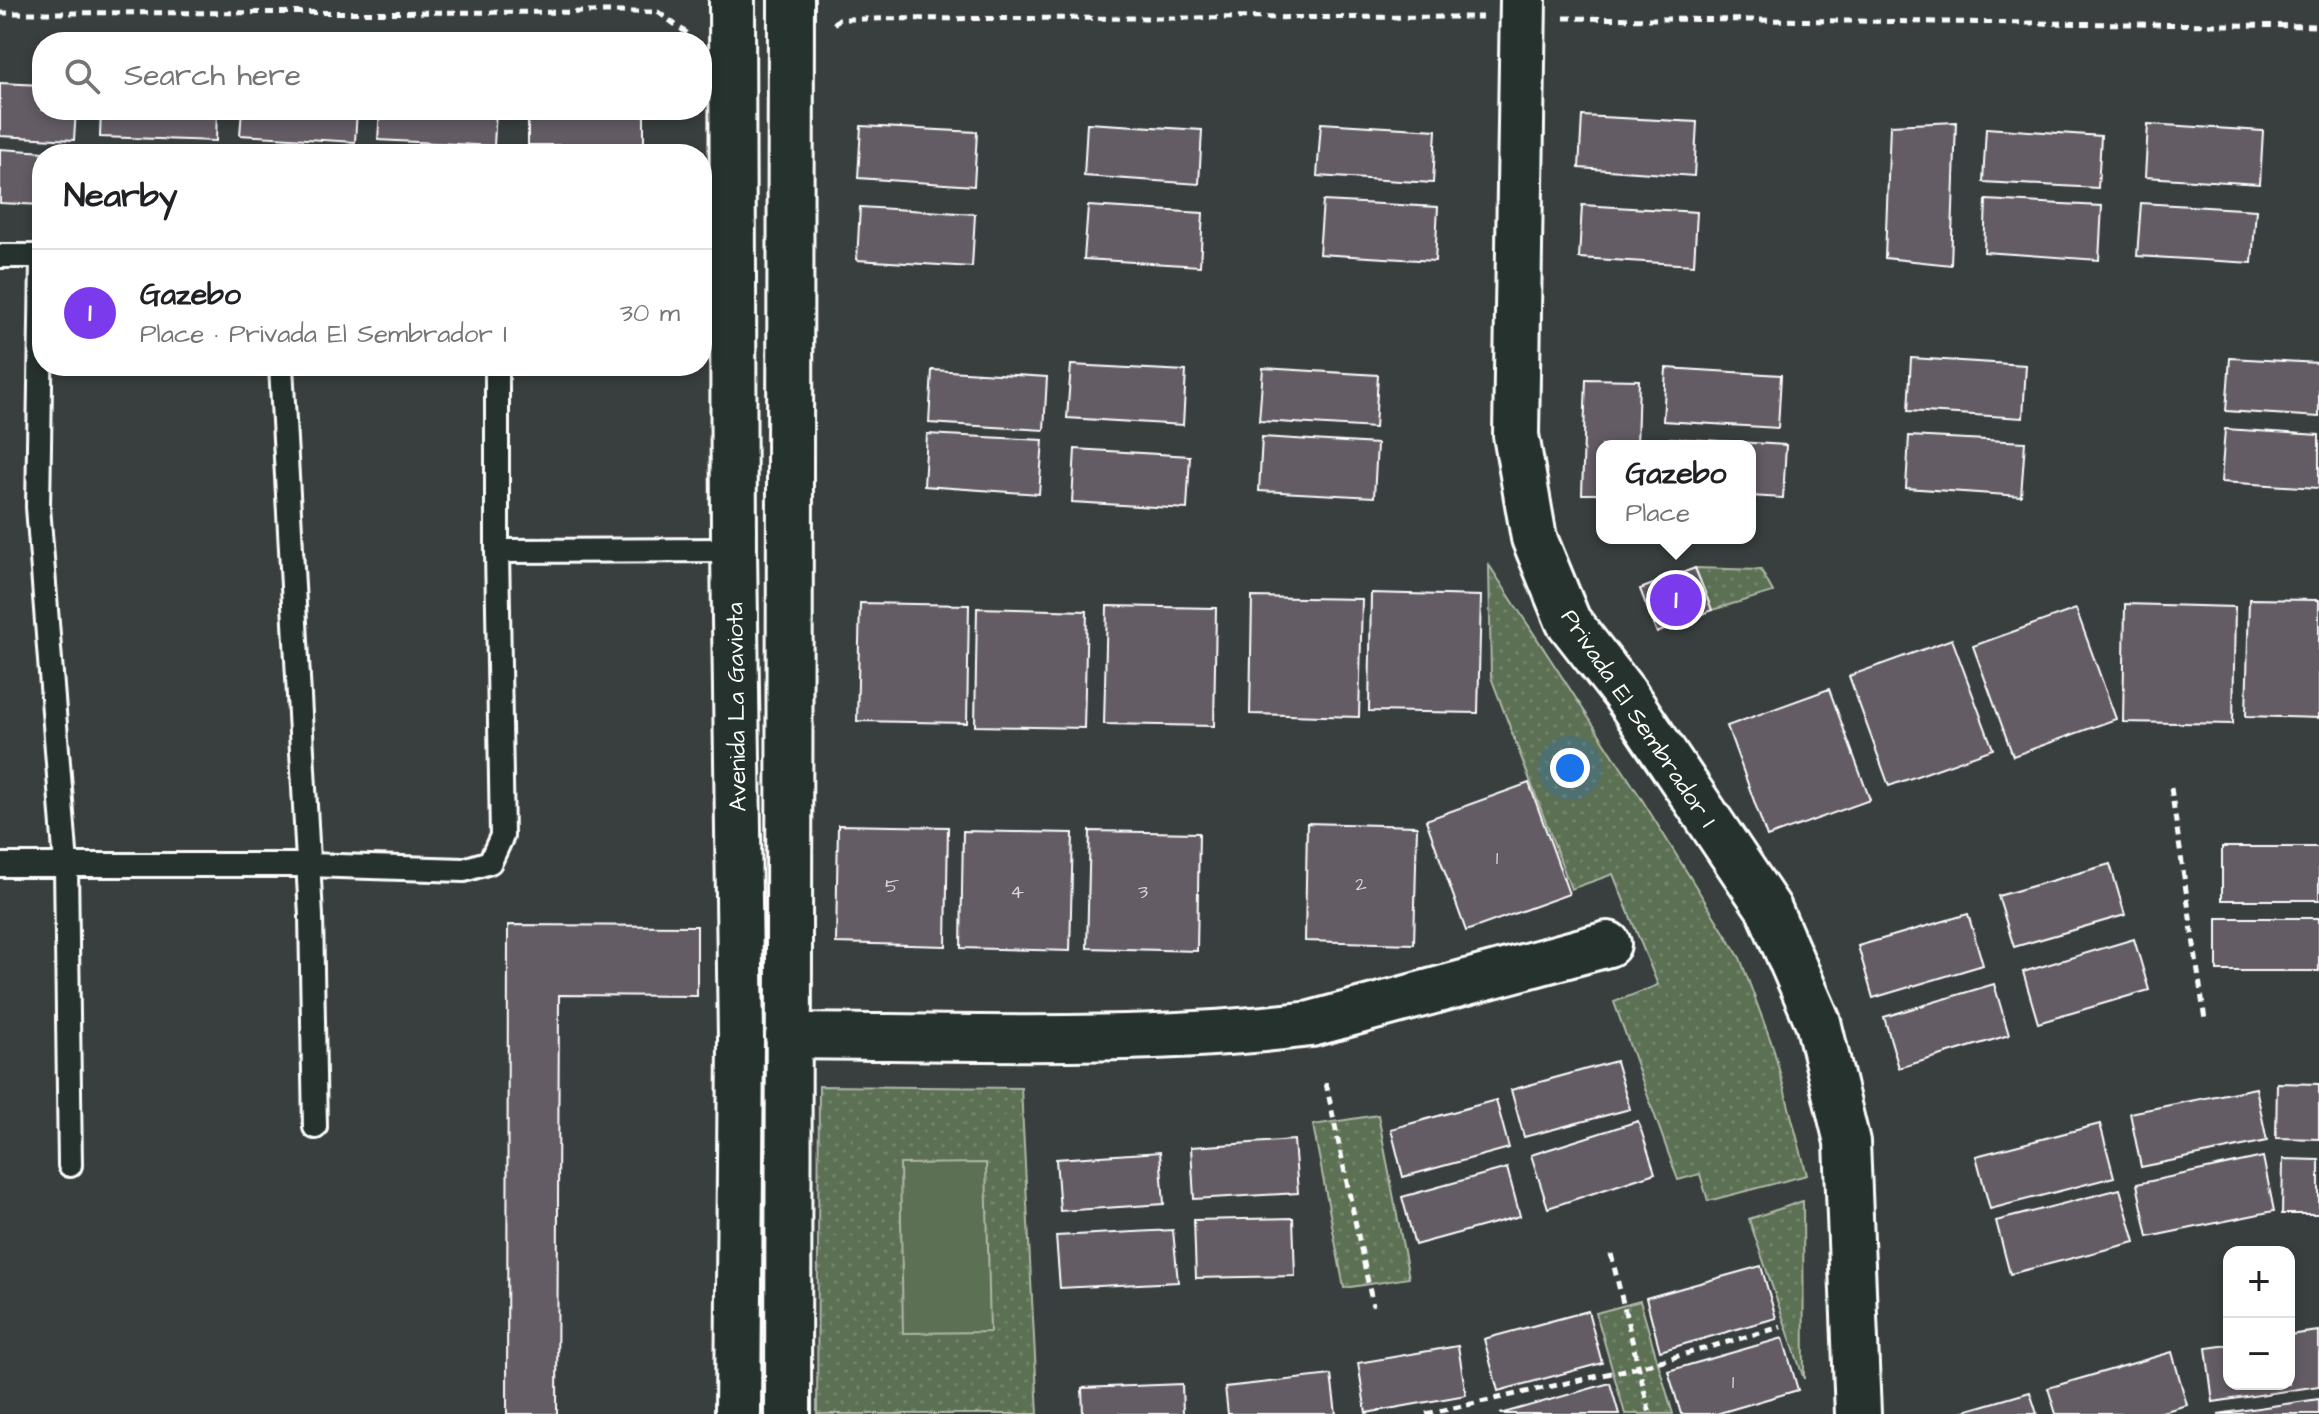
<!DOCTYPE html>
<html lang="en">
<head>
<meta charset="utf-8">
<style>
	:root { --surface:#fff; --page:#f6f6f6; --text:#202124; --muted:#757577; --line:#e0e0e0; --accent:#7c3aed }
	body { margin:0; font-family:"Architects Daughter",sans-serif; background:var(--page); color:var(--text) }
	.controls { position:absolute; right:24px; bottom:24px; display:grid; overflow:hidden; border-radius:16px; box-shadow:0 4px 12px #0003 }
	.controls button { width:72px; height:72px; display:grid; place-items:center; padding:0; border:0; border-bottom:2px solid var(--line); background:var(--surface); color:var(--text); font:40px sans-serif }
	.you { position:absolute; left:1570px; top:768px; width:28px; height:28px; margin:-20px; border:6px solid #fff; border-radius:50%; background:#1a73e8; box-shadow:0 0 0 12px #1a73e833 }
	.badge { display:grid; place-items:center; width:52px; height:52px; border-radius:50%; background:var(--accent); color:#fff; font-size:26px; font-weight:700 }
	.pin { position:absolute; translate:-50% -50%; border:4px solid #fff; box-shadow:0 2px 8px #0006 }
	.popup { position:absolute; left:1596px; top:440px; width:160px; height:104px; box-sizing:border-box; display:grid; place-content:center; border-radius:16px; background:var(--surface); filter:drop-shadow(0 2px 6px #0005); font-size:26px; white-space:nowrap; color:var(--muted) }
	.popup b { font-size:30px; color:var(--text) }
	.popup::after { content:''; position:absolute; left:50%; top:100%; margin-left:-16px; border:16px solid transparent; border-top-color:var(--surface) }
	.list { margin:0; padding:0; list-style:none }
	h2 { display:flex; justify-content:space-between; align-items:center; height:104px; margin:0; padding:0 32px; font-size:34px }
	h2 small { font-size:26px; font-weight:400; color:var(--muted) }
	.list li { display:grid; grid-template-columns:52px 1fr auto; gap:24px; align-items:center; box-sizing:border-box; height:128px; padding:0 32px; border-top:2px solid var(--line) }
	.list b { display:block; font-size:30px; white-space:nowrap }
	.list p { margin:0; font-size:26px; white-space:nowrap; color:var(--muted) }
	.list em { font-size:26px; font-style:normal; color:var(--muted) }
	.icon { flex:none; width:44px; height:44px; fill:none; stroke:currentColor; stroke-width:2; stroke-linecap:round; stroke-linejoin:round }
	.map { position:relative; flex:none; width:2319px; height:1414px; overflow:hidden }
	.search { position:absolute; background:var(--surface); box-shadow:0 4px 12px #0003; left:32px; top:32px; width:680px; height:88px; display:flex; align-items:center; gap:20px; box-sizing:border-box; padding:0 28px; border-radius:32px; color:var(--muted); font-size:30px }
	.panel { position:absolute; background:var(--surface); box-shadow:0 4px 12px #0003; left:32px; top:144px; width:680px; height:232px; border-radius:32px }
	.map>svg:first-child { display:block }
	.grass { fill:url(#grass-dots); stroke:#aeb8a8; stroke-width:2 }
	.pitch { fill:#5c7052; stroke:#aeb8a8; stroke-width:2 }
	.building { fill:#635c65; stroke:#fff; stroke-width:2 }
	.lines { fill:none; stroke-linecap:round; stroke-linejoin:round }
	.lane-casing { stroke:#fff; stroke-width:28 }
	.street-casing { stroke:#fff; stroke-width:50 }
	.path { stroke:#fff; stroke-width:5; stroke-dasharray:8 6; stroke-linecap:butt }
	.lane { stroke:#26332d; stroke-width:22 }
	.street { stroke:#26332d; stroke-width:44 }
	.labels { text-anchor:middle; stroke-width:7; stroke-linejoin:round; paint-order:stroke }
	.number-label { font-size:20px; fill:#d8d6d8 }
	.street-label { font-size:24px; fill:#fff; stroke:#26332d }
</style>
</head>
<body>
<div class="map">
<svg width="2319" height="1414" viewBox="0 0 2319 1414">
	<defs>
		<pattern id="grass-dots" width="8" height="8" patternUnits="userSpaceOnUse" patternTransform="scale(2)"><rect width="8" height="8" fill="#5c7052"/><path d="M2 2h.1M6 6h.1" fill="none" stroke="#74856c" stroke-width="1.8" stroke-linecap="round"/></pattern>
	</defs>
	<rect width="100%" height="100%" fill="#383f3e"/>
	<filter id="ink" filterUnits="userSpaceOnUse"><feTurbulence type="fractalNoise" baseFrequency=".0125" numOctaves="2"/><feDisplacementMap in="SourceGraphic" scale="16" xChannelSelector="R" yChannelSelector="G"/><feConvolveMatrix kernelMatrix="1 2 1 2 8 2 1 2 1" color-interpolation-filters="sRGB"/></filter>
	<g filter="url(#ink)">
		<g class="grass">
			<path d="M 1489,565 L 1641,798 L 1740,958 L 1773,1047 L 1807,1175 L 1708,1201 L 1700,1174 L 1678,1180 L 1614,1002 L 1658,985 L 1613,874 L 1571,889 L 1491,677 Z"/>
			<path d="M 1695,568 L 1761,570 L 1773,592 L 1712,610 Z"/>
			<path d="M 819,1086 L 1021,1088 L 1038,1414 L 817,1414 Z"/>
			<path d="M 1378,1115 L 1409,1278 L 1344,1288 L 1313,1125 Z"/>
			<path d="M 1803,1201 L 1804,1379 L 1749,1219 Z"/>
			<path d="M 1640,1301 L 1673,1414 L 1625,1414 L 1596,1313 Z"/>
		</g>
		<path class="pitch" d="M 986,1163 L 990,1332 L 903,1333 L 900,1164 Z"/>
		<g class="building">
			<path d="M 0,83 L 42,85 L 42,110 L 76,110 L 74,140 L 0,136 Z"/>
			<path d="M 101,110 L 217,110 L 216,141 L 100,137 Z"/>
			<path d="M 242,110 L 357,110 L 355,142 L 240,135 Z"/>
			<path d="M 380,110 L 496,110 L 494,146 L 378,140 Z"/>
			<rect x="528" y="110" width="116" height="35"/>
			<path d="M 1582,116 L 1697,122 L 1694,176 L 1579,168 Z"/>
			<path d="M 1956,122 L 1951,265 L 1885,258 L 1890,125 Z"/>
			<path d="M 1087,123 L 1202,130 L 1199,184 L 1084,176 Z"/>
			<path d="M 1321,123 L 1436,130 L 1433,183 L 1317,176 Z"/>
			<path d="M 2148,124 L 2263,131 L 2260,184 L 2145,177 Z"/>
			<path d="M 861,126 L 977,132 L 974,186 L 858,178 Z"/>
			<path d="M 1986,128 L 2101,136 L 2098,188 L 1983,182 Z"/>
			<path d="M 0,149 L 76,154 L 42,154 L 42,205 L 0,203 Z"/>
			<path d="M 102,150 L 169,154 L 102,154 Z"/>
			<path d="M 1986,200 L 2102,206 L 2099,260 L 1984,252 Z"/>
			<path d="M 1323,201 L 1438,207 L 1435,261 L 1319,254 Z"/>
			<path d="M 2141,203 L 2256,210 L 2252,263 L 2137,256 Z"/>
			<path d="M 1582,205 L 1697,212 L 1694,265 L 1579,258 Z"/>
			<path d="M 1088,206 L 1203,213 L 1200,266 L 1084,259 Z"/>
			<path d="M 860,207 L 975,214 L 972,267 L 857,260 Z"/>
			<path d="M 1911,358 L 2026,365 L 2023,418 L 1908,411 Z"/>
			<path d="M 2230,358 L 2319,363 L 2319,417 L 2226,411 Z"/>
			<path d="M 1071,365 L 1186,371 L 1183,425 L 1067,418 Z"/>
			<path d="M 1263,368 L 1378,375 L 1375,428 L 1259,421 Z"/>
			<path d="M 1666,368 L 1781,375 L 1778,428 L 1663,421 Z"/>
			<path d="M 932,370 L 1047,377 L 1044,430 L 929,423 Z"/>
			<path d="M 1586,379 L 1639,380 L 1637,446 L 1602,446 L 1602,494 L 1582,494 Z"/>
			<path d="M 2225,429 L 2319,435 L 2319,488 L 2221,482 Z"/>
			<path d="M 927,434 L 1043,440 L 1039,494 L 924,486 Z"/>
			<path d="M 1909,436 L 2025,442 L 2021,496 L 1906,488 Z"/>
			<path d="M 1262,437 L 1377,444 L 1374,497 L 1259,491 Z"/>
			<path d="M 1670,438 L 1786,445 L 1783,498 L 1750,496 L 1750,446 L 1670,446 Z"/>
			<path d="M 1075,449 L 1190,456 L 1187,509 L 1072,502 Z"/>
			<path d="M 1695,568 L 1712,610 L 1657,633 L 1640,589 Z"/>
			<path d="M 1371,593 L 1481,596 L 1478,713 L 1369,711 Z"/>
			<path d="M 1252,597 L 1362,599 L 1359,717 L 1250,714 Z"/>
			<path d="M 2249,599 L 2319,600 L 2319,718 L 2246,716 Z"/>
			<path d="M 860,603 L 969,605 L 967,723 L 857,721 Z"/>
			<path d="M 2125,604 L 2235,607 L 2233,724 L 2123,722 Z"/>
			<path d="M 1107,606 L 1216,608 L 1214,726 L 1104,724 Z"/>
			<path d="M 977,608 L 1087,611 L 1084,728 L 975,726 Z"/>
			<path d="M 2076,609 L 2116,719 L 2013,756 L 1973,646 Z"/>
			<path d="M 1952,639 L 1993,749 L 1889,786 L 1849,676 Z"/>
			<path d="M 1829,689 L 1870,800 L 1767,837 L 1727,726 Z"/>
			<path d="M 1529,783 L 1569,894 L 1466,931 L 1426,820 Z"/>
			<path d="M 1307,823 L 1417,826 L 1414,944 L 1305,941 Z"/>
			<path d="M 838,825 L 948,827 L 946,946 L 836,943 Z"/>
			<path d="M 963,831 L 1073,833 L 1070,951 L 961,948 Z"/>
			<path d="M 1090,831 L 1199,833 L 1197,951 L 1087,948 Z"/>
			<rect x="2222" y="847" width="97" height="53"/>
			<path d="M 2110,864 L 2125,915 L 2014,947 L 1998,896 Z"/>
			<path d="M 1968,914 L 1983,965 L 1873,998 L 1858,946 Z"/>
			<rect x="2217" y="918" width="102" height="53"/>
			<path d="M 508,925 L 697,926 L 697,996 L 559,995 L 557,1414 L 507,1414 Z"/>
			<path d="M 2134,939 L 2149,990 L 2038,1023 L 2023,972 Z"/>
			<path d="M 1994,984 L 2009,1035 L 1899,1068 L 1884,1017 Z"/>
			<path d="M 1616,1061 L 1630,1109 L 1524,1137 L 1511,1090 Z"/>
			<path d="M 2277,1083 L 2319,1084 L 2319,1139 L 2276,1138 Z"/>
			<path d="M 2256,1088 L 2267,1141 L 2141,1167 L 2130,1113 Z"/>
			<path d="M 1496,1100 L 1509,1148 L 1403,1177 L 1391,1129 Z"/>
			<path d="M 1638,1121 L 1655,1173 L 1548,1208 L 1531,1155 Z"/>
			<path d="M 2100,1124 L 2114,1177 L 1990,1209 L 1976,1156 Z"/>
			<path d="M 1294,1140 L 1298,1193 L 1194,1199 L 1191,1147 Z"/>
			<path d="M 1160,1152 L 1164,1204 L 1060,1211 L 1056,1159 Z"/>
			<path d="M 2263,1157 L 2274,1211 L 2148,1237 L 2137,1184 Z"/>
			<path d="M 2283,1159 L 2319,1160 L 2319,1214 L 2282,1214 Z"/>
			<path d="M 1507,1168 L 1520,1216 L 1415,1245 L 1402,1197 Z"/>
			<path d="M 2120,1189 L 2135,1242 L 2010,1274 L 1996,1221 Z"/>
			<path d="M 1293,1218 L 1295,1276 L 1196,1278 L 1194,1220 Z"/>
			<path d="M 1173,1230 L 1178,1282 L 1060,1288 L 1056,1236 Z"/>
			<path d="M 1761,1266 L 1776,1318 L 1660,1351 L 1646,1298 Z"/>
			<path d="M 1588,1311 L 1602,1363 L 1498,1391 L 1484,1339 Z"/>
			<path d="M 2319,1331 L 2319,1386 L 2213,1402 L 2206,1348 L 2229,1345 L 2229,1384 L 2289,1384 L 2289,1335 Z"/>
			<path d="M 1783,1338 L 1798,1390 L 1716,1414 L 1681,1414 L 1668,1371 Z"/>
			<path d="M 1458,1346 L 1466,1395 L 1366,1413 L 1358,1363 Z"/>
			<path d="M 2172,1352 L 2187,1405 L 2155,1414 L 2056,1414 L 2048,1388 Z"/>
			<path d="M 1331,1375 L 1336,1414 L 1228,1414 L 1225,1387 Z"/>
			<path d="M 1610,1383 L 1619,1414 L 1500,1414 Z"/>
			<path d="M 1182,1384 L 1183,1414 L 1083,1414 L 1082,1388 Z"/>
			<path d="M 2030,1392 L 2037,1414 L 1954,1414 Z"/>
			<path d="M 2319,1399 L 2319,1414 L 2218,1414 Z"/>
		</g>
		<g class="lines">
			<g class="lane-casing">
				<g id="lane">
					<path d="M 0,256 L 42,256"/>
					<path d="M 42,262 L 38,507 L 66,865 L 70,1165"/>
					<path d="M 281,366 L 311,916 L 315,1127"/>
					<path d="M 497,366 L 497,551 L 734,550"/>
					<path d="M 0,865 L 308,865 L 464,870 L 490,862 L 502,836 L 497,551"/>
				</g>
			</g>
			<g class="street-casing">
				<g id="street">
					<path d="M 732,0 L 734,550 L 741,1039 L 738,1414"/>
					<path d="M 1523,0 L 1516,435 L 1534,538 L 1568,621 L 1624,693 L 1769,909 L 1818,1022 L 1847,1142 L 1858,1414"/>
					<path d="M 788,1036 C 962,1037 1137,1045 1311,1024 L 1608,944"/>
					<path d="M 788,1414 L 791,0"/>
				</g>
			</g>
			<g class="path">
				<path d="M 0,13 L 658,12 L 691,36"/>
				<path d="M 1564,18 L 2319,26"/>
				<path d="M 834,24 L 839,19 L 1482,17"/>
				<path d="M 2171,788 L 2205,1020"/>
				<path d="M 1326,1083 L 1373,1306"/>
				<path d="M 1611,1254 L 1650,1414"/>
				<path d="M 1426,1414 L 1639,1367 L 1781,1327"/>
			</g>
			<use href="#lane" class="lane"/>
			<use href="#street" class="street"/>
		</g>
	</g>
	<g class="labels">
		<g class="number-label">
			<text x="1497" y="864">1</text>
			<text x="1361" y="890">2</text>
			<text x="892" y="892">5</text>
			<text x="1017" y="898">4</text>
			<text x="1143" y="898">3</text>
			<text x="1733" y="1388">1</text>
		</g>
		<g class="street-label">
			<text transform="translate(736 707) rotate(-91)" y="8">Avenida La Gaviota</text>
			<text transform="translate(1639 718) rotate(56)" y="8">Privada El Sembrador I</text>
		</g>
	</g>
</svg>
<div class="controls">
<button>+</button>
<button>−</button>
</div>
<div class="you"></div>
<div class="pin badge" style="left:1676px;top:600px">1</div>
<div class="popup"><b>Gazebo</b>Place</div>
<div class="search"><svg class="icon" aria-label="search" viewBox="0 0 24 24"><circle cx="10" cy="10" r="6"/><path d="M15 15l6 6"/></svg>Search here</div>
<section class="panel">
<h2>Nearby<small></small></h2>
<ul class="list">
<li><span class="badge">1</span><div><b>Gazebo</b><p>Place · Privada El Sembrador I</p></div><em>30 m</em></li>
</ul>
</section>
</div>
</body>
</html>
